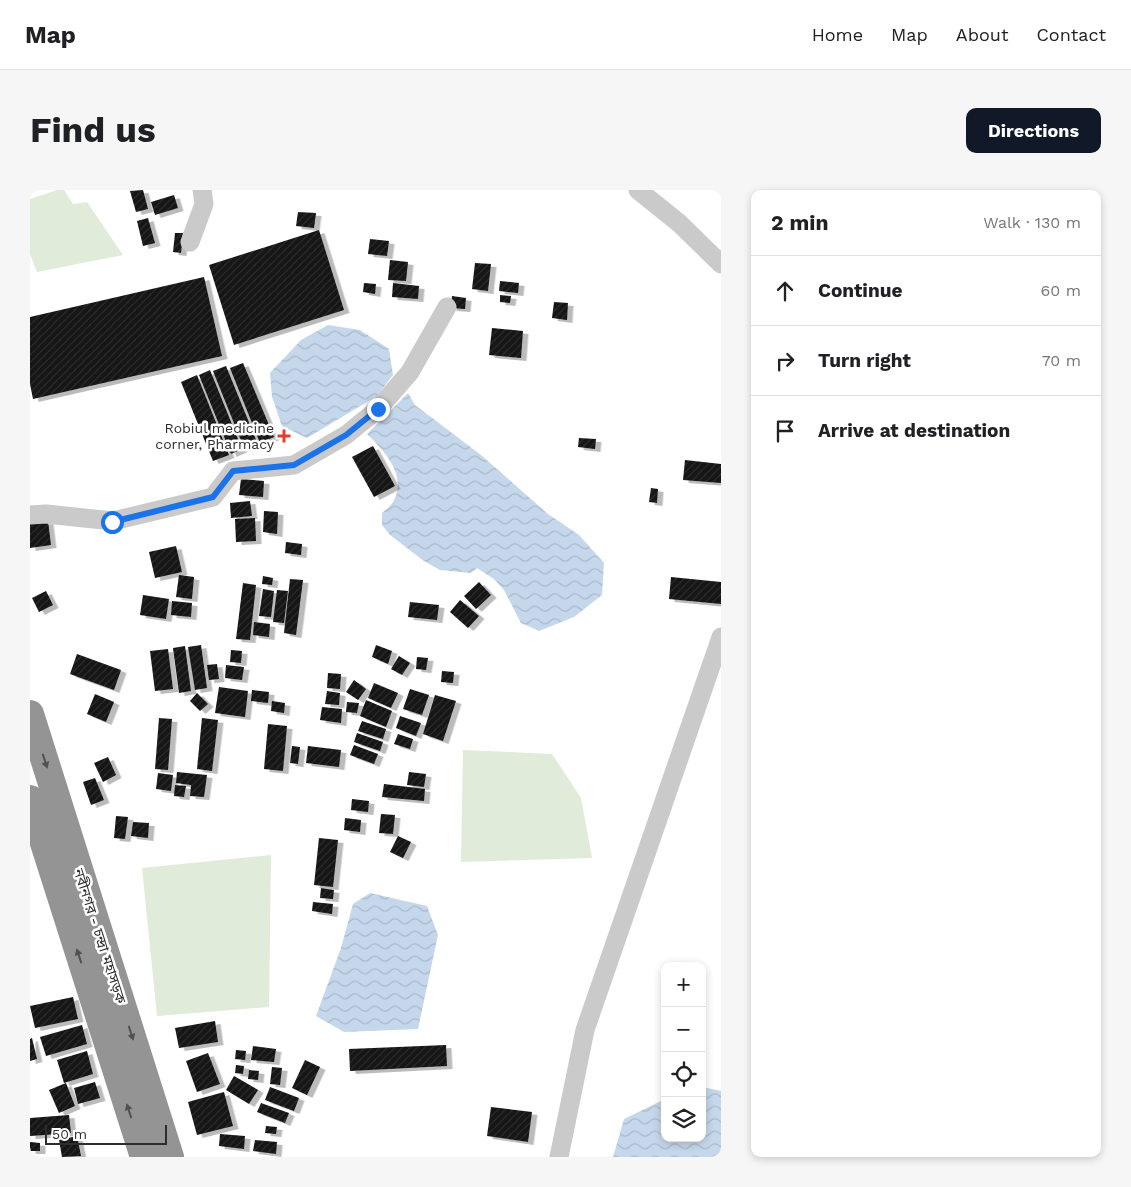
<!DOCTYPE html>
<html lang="en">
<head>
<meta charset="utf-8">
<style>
	:root { --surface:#fff; --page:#f6f6f6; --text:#202124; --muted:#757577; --line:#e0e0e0; --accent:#111827 }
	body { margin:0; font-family:"Work Sans","Noto Sans Bengali",sans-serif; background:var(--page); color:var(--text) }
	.controls { position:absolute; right:15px; bottom:15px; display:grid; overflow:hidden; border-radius:10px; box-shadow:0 2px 8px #0003 }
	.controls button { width:45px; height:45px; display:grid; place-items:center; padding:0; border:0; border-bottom:1px solid var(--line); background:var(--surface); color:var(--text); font:25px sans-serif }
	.scale { position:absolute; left:15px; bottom:12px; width:122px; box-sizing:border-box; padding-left:5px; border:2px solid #2d2d2d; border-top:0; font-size:14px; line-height:18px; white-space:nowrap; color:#2d2d2d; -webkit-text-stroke:4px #fff; paint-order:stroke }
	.stop { position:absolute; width:15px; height:15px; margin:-11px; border:4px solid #1a73e8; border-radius:50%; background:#fff }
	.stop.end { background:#1a73e8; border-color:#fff; box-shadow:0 1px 5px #0008 }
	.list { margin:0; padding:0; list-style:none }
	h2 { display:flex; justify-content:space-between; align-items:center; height:65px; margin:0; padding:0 20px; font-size:21px }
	h2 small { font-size:16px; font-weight:400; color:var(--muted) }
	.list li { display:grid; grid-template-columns:32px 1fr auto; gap:15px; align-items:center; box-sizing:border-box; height:70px; padding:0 20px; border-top:1px solid var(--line) }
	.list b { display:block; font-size:19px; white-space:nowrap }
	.list em { font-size:16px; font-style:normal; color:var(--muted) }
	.icon { flex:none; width:28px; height:28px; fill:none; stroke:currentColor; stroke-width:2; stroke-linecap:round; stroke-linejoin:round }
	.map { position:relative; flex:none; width:691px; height:967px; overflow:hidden; border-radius:10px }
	header { display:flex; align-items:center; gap:30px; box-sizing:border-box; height:70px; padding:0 25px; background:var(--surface); border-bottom:1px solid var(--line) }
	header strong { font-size:24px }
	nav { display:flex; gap:28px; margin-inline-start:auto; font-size:18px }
	.intro { display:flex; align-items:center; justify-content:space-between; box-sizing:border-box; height:120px; padding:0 30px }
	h1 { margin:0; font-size:35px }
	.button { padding:12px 22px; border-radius:10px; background:var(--accent); color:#fff; font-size:18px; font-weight:700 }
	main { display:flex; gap:30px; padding:0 30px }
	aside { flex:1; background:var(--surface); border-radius:10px; box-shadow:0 2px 8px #0003 }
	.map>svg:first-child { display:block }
	.green { fill:#e0ebda }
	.water { fill:url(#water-waves) }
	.building { fill:url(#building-hatch); filter:url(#shadow) }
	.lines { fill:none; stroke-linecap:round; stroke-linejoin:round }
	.street { stroke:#cacaca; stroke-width:19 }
	.highway { stroke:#949494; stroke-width:28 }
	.oneway { fill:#515151 }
	.route { stroke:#1a73e8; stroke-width:6 }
	.poi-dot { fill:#e63b2d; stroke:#fff; stroke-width:2 }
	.labels { text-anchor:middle; stroke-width:5; stroke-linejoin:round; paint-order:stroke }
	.poi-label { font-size:14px; fill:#2d2d2d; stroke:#fff; text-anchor:end }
	.street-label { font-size:14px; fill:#2d2d2d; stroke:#fff }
</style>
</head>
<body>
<header>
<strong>Map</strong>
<nav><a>Home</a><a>Map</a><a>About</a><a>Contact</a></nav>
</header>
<div class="intro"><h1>Find us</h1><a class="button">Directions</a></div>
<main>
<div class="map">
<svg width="691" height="967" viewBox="0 0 691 967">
	<defs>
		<pattern id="water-waves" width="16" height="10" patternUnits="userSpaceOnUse" patternTransform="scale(1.25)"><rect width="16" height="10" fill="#c5d7eb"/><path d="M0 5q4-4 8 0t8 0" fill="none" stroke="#aab9ca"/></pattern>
		<pattern id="building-hatch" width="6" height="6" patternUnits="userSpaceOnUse" patternTransform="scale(1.25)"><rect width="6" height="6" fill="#141414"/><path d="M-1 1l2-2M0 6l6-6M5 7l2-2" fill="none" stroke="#2e2e2e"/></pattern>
		<filter id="shadow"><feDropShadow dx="5.5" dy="3" stdDeviation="0" flood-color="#0004"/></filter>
	</defs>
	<rect width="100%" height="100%" fill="#fff"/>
	<g class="green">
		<path d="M 27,0 L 34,0 L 43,14 L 57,12 L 93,65 L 7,82 L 0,64 L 0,9 Z"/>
		<path d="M 433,560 L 522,564 L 551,608 L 562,668 L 431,672 Z"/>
		<path d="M 241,665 L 239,817 L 127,826 L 112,678 Z"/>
	</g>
	<g class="water">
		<path d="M 298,135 L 330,140 L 359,159 L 363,185 L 347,206 L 277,248 L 252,236 L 242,207 L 240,183 L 271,150 Z"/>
		<path d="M 378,203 L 385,215 L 451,265 L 518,324 L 549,345 L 574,373 L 572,405 L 544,427 L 509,441 L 491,433 L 474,400 L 464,389 L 447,378 L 441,383 L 410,380 L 394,371 L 360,345 L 352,335 L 352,323 C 357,319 363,314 365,308 C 376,283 353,260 337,244 Z"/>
		<path d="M 340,703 L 397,716 L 408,745 L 388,839 L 314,842 L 286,826 L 311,758 L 323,714 Z"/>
		<path d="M 672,897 L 691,901 L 691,967 L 583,967 L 594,929 L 635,909 L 635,948 L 672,948 Z"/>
	</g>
	<g class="building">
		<path d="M 113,0 L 118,19 L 106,22 L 100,1 Z"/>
		<path d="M 144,5 L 148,18 L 125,25 L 121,12 Z"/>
		<path d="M 268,22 L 286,23 L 284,38 L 266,36 Z"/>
		<path d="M 118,28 L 125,53 L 113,56 L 107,31 Z"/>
		<path d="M 289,40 L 314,120 L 204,155 L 179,75 Z"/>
		<path d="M 145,43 L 153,43 L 151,63 L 143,62 Z"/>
		<path d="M 340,49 L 359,51 L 357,66 L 338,64 Z"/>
		<path d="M 360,70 L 378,72 L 376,91 L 358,90 Z"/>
		<path d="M 445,73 L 461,74 L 458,101 L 442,99 Z"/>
		<path d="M 174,87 L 192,166 L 3,209 L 0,194 L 0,127 Z"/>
		<path d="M 470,91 L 489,93 L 488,103 L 469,101 Z"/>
		<path d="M 334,93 L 346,94 L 345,104 L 333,102 Z"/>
		<path d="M 363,93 L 389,96 L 388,109 L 362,107 Z"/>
		<path d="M 470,105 L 481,106 L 480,113 L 470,112 Z"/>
		<path d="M 422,106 L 436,108 L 435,119 L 421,118 Z"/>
		<path d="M 524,112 L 538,113 L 537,130 L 522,128 Z"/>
		<path d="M 462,138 L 493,141 L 491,168 L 459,165 Z"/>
		<path d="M 213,173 L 244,247 L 230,253 L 200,178 Z"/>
		<path d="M 196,176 L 227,252 L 214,258 L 183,181 Z"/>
		<path d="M 180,180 L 212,259 L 201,264 L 169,185 Z"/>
		<path d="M 167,185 L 199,265 L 183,271 L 151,192 Z"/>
		<path d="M 549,248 L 566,249 L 565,259 L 548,257 Z"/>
		<path d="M 343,256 L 365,296 L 344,307 L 322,267 Z"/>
		<path d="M 655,270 L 691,274 L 691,293 L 653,290 Z"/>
		<path d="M 211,289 L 234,291 L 233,307 L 209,305 Z"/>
		<path d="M 621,298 L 628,299 L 627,313 L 619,312 Z"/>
		<path d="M 220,311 L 222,326 L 201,328 L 200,313 Z"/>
		<path d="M 234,321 L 248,322 L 247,344 L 233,342 Z"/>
		<path d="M 225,328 L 226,351 L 206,352 L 205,329 Z"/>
		<path d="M 18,331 L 21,355 L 0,358 L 0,333 Z"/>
		<path d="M 256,352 L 272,354 L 271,365 L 255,363 Z"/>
		<path d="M 146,356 L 152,382 L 125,388 L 119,362 Z"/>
		<path d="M 149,385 L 164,387 L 162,409 L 146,407 Z"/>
		<path d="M 233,386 L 243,388 L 242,395 L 232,394 Z"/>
		<path d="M 641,387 L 691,392 L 691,414 L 639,409 Z"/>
		<path d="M 260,389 L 273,390 L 266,445 L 254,443 Z"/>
		<path d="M 449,392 L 461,405 L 446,419 L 434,406 Z"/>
		<path d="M 213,393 L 226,395 L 220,450 L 206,449 Z"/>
		<path d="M 233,399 L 244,401 L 241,427 L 229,426 Z"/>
		<path d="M 247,400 L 258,401 L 254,433 L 243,432 Z"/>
		<path d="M 16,401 L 23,415 L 9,422 L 2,408 Z"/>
		<path d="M 113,405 L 139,409 L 136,429 L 110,425 Z"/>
		<path d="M 430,410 L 449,426 L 438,438 L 420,422 Z"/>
		<path d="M 142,411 L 162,413 L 161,427 L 141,425 Z"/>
		<path d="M 380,412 L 409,415 L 407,430 L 378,427 Z"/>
		<path d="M 224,432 L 240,434 L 239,447 L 223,445 Z"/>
		<path d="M 171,455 L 177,498 L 165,500 L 158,457 Z"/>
		<path d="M 346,455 L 362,461 L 358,474 L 342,467 Z"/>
		<path d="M 155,456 L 161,501 L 149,503 L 143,458 Z"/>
		<path d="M 138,459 L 143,499 L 125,501 L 120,461 Z"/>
		<path d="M 201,460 L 212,461 L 211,473 L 200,472 Z"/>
		<path d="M 47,464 L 91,480 L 84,500 L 40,484 Z"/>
		<path d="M 369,466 L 380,473 L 372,485 L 361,479 Z"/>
		<path d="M 387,467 L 398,468 L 396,480 L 386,479 Z"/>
		<path d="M 187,474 L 189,489 L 179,490 L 177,475 Z"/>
		<path d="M 196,475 L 214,477 L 212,490 L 195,488 Z"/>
		<path d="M 412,481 L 424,482 L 423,493 L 411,492 Z"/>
		<path d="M 298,483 L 311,484 L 310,499 L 297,498 Z"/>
		<path d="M 324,490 L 336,499 L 328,510 L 316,502 Z"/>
		<path d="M 344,493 L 368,503 L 361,518 L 338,508 Z"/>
		<path d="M 189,497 L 218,501 L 215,527 L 185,523 Z"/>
		<path d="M 380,499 L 399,505 L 392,525 L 373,519 Z"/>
		<path d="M 222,500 L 239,502 L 238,513 L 221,511 Z"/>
		<path d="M 297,501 L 310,503 L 309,515 L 295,514 Z"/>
		<path d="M 167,503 L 178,514 L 170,521 L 160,511 Z"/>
		<path d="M 65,504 L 84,512 L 76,532 L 57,524 Z"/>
		<path d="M 405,505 L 426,511 L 413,551 L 393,544 Z"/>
		<path d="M 336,510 L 362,521 L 356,537 L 330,526 Z"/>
		<path d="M 242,511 L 255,513 L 254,523 L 241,521 Z"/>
		<path d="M 317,512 L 329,513 L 327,523 L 316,522 Z"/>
		<path d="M 292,517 L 312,519 L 311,533 L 290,530 Z"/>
		<path d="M 370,526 L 391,533 L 386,546 L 366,538 Z"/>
		<path d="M 129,528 L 142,529 L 138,580 L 125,579 Z"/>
		<path d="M 172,528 L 188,530 L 182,581 L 167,579 Z"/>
		<path d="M 332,531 L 356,539 L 353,549 L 328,541 Z"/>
		<path d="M 238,534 L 257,536 L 253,581 L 234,579 Z"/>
		<path d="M 327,543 L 353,552 L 350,561 L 324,552 Z"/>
		<path d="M 368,544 L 383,549 L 380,559 L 364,554 Z"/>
		<path d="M 324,555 L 348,564 L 344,574 L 320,565 Z"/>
		<path d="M 262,556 L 270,557 L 268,574 L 260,573 Z"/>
		<path d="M 278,556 L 311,560 L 309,577 L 276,573 Z"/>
		<path d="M 78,567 L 86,585 L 73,592 L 64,573 Z"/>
		<path d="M 147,582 L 177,585 L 174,607 L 160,606 L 161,595 L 146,593 Z"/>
		<path d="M 379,582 L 396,584 L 394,597 L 377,595 Z"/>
		<path d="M 128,583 L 143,585 L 141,601 L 126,599 Z"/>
		<path d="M 65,588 L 74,610 L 61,615 L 53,592 Z"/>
		<path d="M 354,594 L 395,599 L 394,611 L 352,607 Z"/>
		<path d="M 145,595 L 156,596 L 154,607 L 144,606 Z"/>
		<path d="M 322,609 L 339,611 L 338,622 L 321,620 Z"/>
		<path d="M 351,624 L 365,625 L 363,644 L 349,643 Z"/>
		<path d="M 86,626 L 98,627 L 95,649 L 84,648 Z"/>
		<path d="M 315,628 L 331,630 L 330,642 L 314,640 Z"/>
		<path d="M 103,632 L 119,633 L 118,648 L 101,646 Z"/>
		<path d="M 368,646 L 381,652 L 373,668 L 360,662 Z"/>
		<path d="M 289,648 L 308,650 L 303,697 L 284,695 Z"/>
		<path d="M 291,698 L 304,700 L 303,709 L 290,708 Z"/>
		<path d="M 283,712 L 303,714 L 302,724 L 282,721 Z"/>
		<path d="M 43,807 L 48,829 L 5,838 L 0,816 Z"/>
		<path d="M 185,831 L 188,852 L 149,858 L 145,838 Z"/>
		<path d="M 52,835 L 57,854 L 16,866 L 10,847 Z"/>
		<path d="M 2,848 L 7,869 L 0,871 L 0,849 Z"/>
		<path d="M 416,855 L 417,876 L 320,881 L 319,859 Z"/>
		<path d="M 223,856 L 246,859 L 244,872 L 221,870 Z"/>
		<path d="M 206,860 L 216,861 L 215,870 L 205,869 Z"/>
		<path d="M 57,861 L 63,884 L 34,893 L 27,870 Z"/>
		<path d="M 178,863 L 190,894 L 167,902 L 156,871 Z"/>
		<path d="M 275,870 L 290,877 L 277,905 L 262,898 Z"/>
		<path d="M 206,875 L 214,876 L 213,884 L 205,883 Z"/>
		<path d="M 242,877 L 252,878 L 250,895 L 240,894 Z"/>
		<path d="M 219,880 L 229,881 L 228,890 L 218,889 Z"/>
		<path d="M 204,886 L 228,900 L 219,914 L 196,900 Z"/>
		<path d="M 65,892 L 70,908 L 48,914 L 44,898 Z"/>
		<path d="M 36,893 L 45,916 L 29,923 L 19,900 Z"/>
		<path d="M 240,897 L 269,908 L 264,921 L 235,910 Z"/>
		<path d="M 194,902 L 203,936 L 167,945 L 158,912 Z"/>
		<path d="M 231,913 L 259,923 L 255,933 L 227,922 Z"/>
		<path d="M 461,917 L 502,922 L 498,952 L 457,946 Z"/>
		<path d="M 39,925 L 41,943 L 0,946 L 0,928 Z"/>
		<path d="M 236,936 L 247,937 L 246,944 L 235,943 Z"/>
		<path d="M 190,944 L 215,946 L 214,959 L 189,956 Z"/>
		<path d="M 47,946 L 51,966 L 32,967 L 29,950 Z"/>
		<path d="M 225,950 L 247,952 L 246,964 L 223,961 Z"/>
		<path d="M 0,952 L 10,953 L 10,961 L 0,961 Z"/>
	</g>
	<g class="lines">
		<g class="street">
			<path d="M 608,0 L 649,33 L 691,74"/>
			<path d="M 160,52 L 174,14 L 172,0"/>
			<path d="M 0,325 L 16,324 L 83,331 L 183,307 L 203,281 L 264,275 L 316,245 L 348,219 L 380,182 L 417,117"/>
			<path d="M 529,967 L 555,840 L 691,447"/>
		</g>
		<g class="highway">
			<path d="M 0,524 L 140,967"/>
			<path d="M 0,609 L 114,967"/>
		</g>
	</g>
	<defs><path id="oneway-solid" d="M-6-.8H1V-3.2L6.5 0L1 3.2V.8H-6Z" transform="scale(1.25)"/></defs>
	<g class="oneway">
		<use href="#oneway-solid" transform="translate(15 571) rotate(72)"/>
		<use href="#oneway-solid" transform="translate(49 766) rotate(-108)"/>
		<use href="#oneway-solid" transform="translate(101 843) rotate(72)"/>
		<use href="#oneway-solid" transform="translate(99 921) rotate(-108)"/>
	</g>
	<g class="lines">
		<path class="route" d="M 82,332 L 183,307 L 203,281 L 264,275 L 316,245 L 348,219"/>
	</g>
	<path class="poi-dot" d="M251.5 238.5h5v5h5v5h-5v5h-5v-5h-5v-5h5z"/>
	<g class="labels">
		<g class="poi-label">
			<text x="244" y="243">Robiul medicine<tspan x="244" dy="16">corner, Pharmacy</tspan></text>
		</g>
		<g class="street-label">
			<text transform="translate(70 746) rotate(72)" y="5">নবীনগর - চন্দ্রা মহাসড়ক</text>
		</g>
	</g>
</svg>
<div class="controls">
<button>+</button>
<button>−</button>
<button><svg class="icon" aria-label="locate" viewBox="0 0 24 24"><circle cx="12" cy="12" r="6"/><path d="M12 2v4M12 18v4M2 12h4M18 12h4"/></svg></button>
<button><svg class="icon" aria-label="layers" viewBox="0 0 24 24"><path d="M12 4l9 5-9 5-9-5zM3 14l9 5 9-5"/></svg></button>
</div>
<div class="scale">50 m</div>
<div class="stop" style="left:82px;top:332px"></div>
<div class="stop end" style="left:348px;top:219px"></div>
</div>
<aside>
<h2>2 min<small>Walk · 130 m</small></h2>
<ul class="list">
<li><svg class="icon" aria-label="ahead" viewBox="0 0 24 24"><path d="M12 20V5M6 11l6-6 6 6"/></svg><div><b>Continue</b></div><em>60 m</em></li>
<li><svg class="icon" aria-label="right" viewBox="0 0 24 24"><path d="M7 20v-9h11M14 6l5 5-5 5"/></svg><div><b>Turn right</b></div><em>70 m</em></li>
<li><svg class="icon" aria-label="arrive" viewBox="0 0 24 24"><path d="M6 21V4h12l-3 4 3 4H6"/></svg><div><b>Arrive at destination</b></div></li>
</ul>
</aside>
</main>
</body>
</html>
